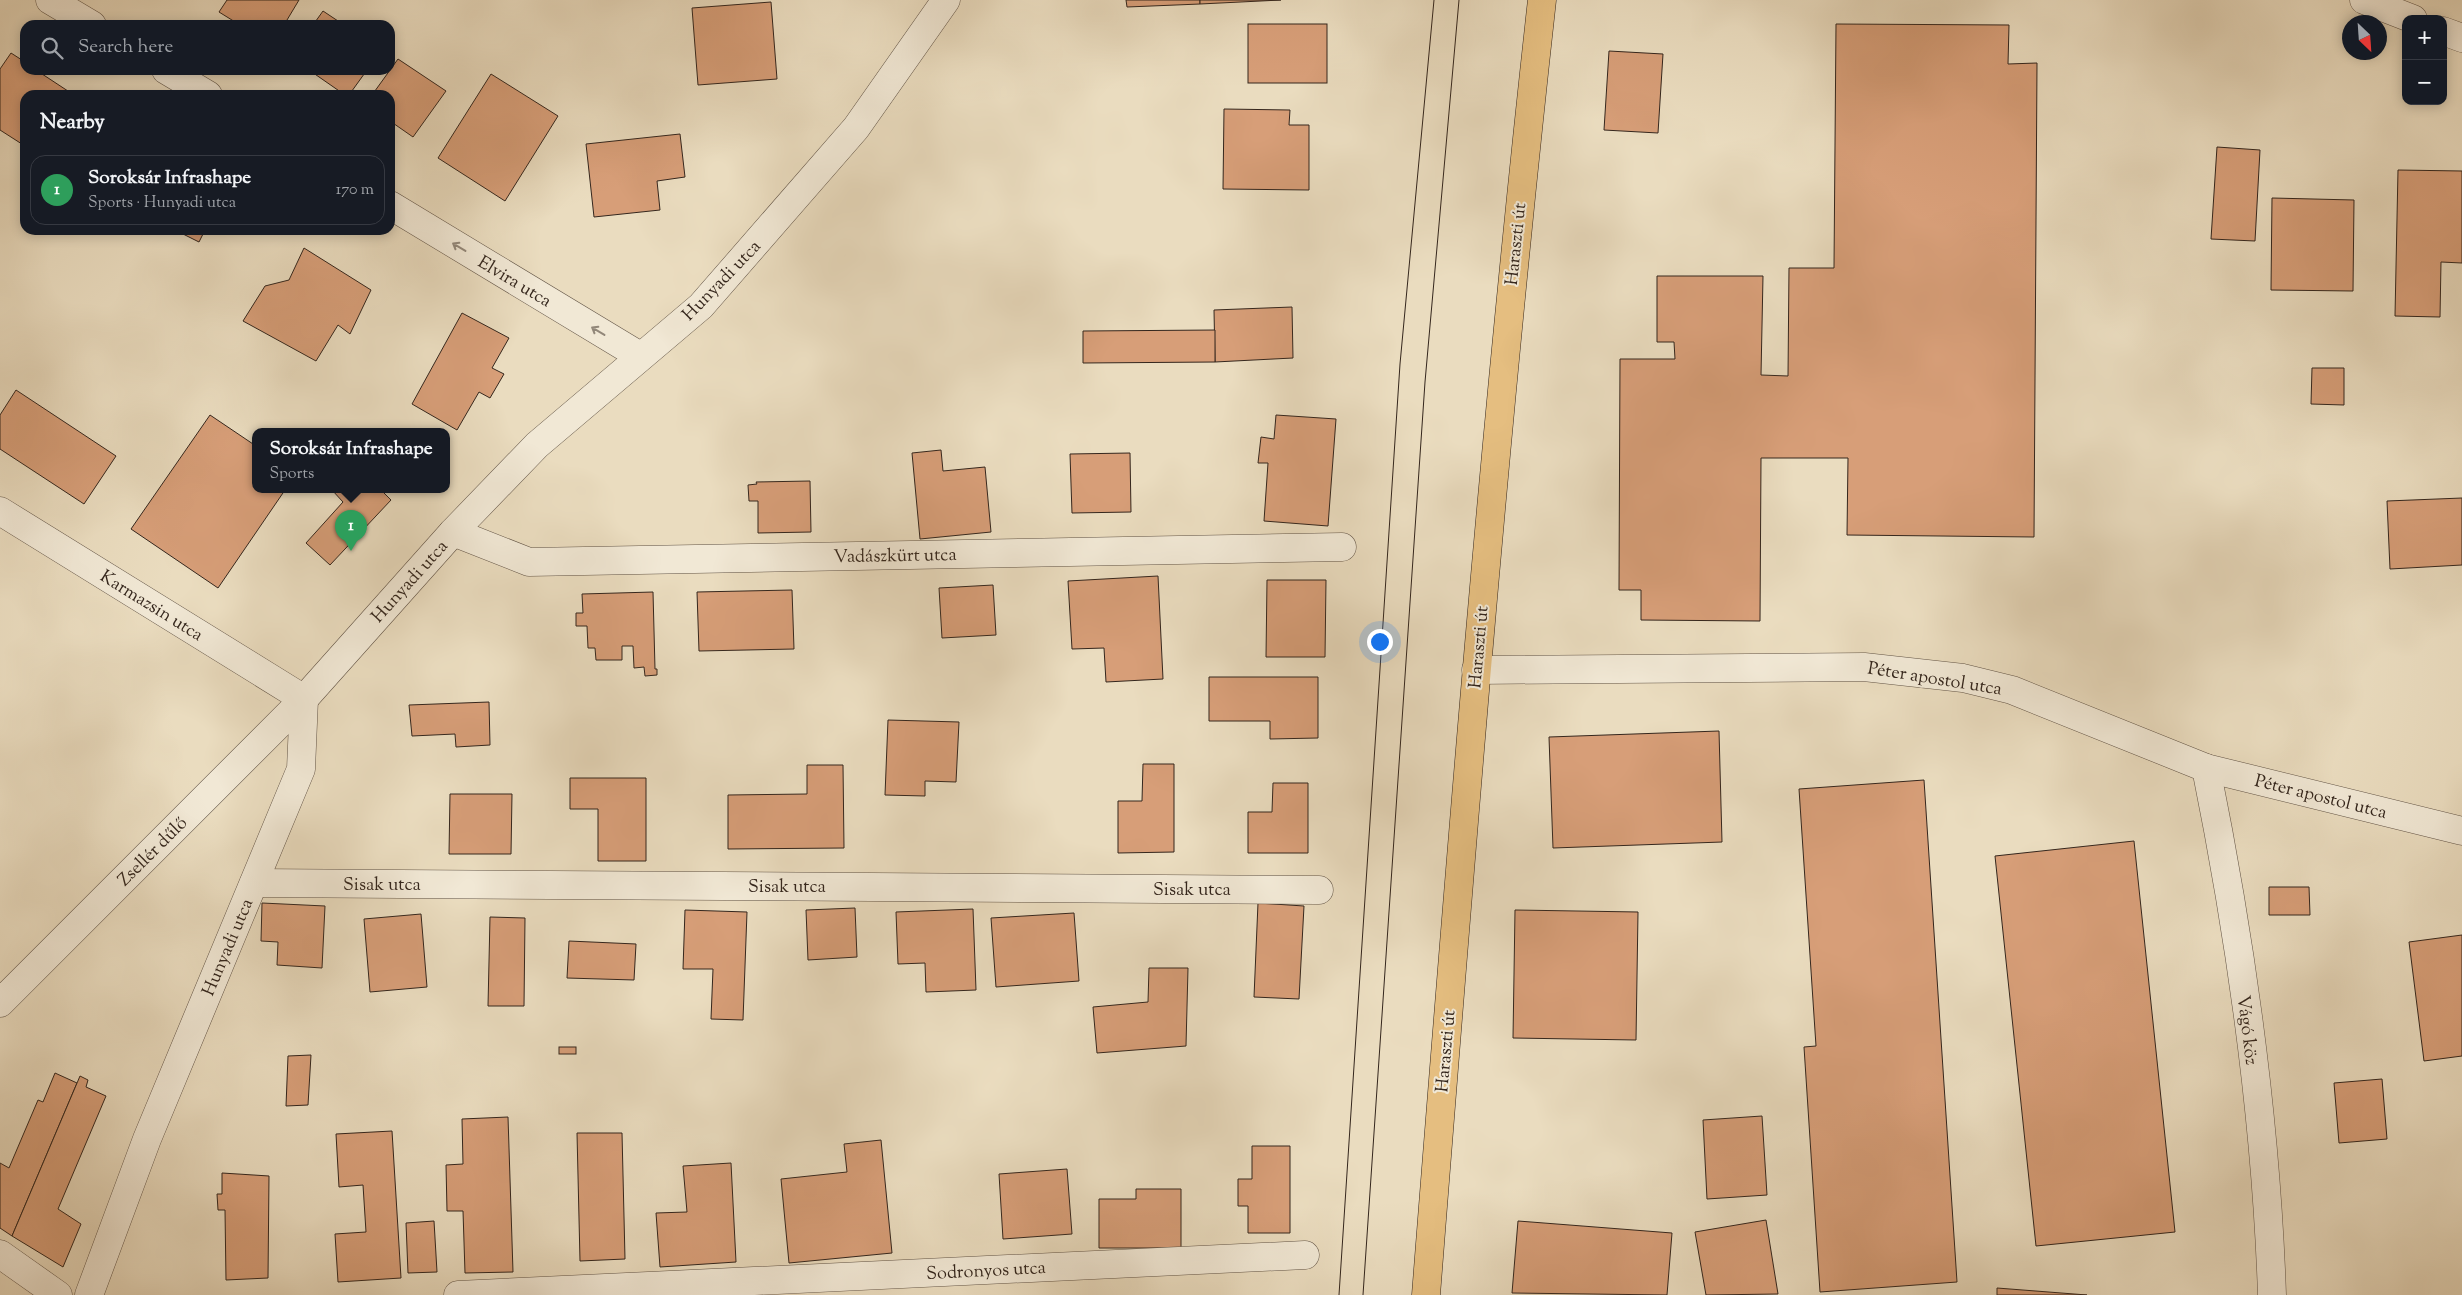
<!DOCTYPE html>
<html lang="en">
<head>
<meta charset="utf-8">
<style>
	:root { --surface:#171b24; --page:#20242c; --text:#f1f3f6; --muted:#9ea1a6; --line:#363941; --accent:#c59692 }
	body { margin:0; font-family:"Sorts Mill Goudy",serif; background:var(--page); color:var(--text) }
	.controls { position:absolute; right:15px; top:15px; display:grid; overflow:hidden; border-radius:10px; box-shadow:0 2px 12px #0003 }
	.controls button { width:45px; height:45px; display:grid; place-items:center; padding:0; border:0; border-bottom:1px solid var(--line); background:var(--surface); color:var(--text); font:25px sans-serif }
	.compass { position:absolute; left:2342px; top:15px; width:45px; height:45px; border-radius:50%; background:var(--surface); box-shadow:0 2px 12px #0003; rotate:155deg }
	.you { position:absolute; left:1379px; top:641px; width:18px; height:18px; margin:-12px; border:4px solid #fff; border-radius:50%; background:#1a73e8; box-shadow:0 0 0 8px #1a73e833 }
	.badge { display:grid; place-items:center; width:32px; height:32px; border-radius:50%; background:var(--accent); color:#fff; font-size:16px; font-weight:700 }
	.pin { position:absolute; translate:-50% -41px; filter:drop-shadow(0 1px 2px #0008) }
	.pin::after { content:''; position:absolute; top:26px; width:18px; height:15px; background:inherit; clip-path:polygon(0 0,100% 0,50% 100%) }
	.popup { position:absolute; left:252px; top:428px; width:198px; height:65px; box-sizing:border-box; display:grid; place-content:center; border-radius:10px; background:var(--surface); filter:drop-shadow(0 1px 4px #0005); font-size:16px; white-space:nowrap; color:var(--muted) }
	.popup b { font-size:19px; color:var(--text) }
	.popup::after { content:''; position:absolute; left:50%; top:100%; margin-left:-10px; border:10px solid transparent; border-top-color:var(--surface) }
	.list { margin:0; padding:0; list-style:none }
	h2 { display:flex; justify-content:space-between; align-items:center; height:65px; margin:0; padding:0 20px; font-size:21px }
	h2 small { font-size:16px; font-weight:400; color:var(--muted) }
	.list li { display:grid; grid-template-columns:32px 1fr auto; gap:15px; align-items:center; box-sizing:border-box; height:70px; margin:0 10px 10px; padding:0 10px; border:1px solid var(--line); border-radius:15px }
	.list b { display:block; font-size:19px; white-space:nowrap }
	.list p { margin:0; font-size:16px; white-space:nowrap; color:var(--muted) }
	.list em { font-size:16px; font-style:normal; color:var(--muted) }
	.icon { flex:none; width:28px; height:28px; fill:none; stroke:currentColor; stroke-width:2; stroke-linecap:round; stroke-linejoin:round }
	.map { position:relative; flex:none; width:2462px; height:1295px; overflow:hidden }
	.search { position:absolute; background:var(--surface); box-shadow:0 2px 12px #0003; left:20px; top:20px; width:375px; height:55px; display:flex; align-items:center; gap:12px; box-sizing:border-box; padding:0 18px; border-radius:15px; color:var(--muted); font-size:19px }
	.panel { position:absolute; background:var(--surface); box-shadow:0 2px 12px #0003; left:20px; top:90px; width:375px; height:145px; border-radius:15px }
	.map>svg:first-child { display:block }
	.building { fill:#d79e78; stroke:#34261d }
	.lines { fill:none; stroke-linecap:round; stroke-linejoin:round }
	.minor-casing { stroke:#625446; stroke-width:29 }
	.major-casing { stroke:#34261d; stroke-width:29 }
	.minor { stroke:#f1e8d5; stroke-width:28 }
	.major { stroke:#e5be80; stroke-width:28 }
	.tram { stroke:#34261d; stroke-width:1 }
	.oneway { stroke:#928779 }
	.labels { text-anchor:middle; stroke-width:4; stroke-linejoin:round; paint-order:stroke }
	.street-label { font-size:18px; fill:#34261d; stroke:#f1e8d5 }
</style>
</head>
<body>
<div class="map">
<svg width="2462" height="1295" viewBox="0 0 2462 1295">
	<rect width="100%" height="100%" fill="#eadcbf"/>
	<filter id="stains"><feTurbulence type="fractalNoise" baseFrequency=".004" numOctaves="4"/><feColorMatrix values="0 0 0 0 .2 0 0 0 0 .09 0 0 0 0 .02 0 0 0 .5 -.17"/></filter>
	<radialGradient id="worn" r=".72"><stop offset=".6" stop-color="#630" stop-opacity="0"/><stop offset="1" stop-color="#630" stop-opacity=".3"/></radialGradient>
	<g class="building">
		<path d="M 227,0 L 299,0 L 284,25 L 240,25 L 219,12 Z"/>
		<path d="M 1126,0 L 1200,0 L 1200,4 L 1127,7 Z"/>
		<path d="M 1200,0 L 1281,0 L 1200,4 Z"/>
		<path d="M 771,2 L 777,79 L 698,85 L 692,8 Z"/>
		<path d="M 323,11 L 344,25 L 313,25 Z"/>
		<rect x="1248" y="24" width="79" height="59"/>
		<path d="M 1836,24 L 2009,25 L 2008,64 L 2037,63 L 2034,537 L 1847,535 L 1848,458 L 1761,458 L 1760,621 L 1641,620 L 1641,590 L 1619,590 L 1620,359 L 1675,359 L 1674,342 L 1657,342 L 1657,276 L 1763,276 L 1761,375 L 1788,376 L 1789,268 L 1834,268 Z"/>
		<path d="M 1609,51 L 1663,54 L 1658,133 L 1604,130 Z"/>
		<path d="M 11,53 L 25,62 L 25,70 L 36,70 L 74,95 L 25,95 L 25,146 L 0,130 L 0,69 Z"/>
		<path d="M 398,59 L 446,91 L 413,137 L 390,121 L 390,95 L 372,95 Z"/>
		<path d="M 309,70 L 367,70 L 349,95 L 345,95 Z"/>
		<path d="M 491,74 L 558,116 L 505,201 L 438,158 Z"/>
		<path d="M 1224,109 L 1290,110 L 1289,125 L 1309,125 L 1309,190 L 1223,189 Z"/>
		<path d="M 680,134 L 685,177 L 657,181 L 660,210 L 594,217 L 586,144 Z"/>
		<path d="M 2217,147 L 2260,150 L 2255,241 L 2211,239 Z"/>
		<path d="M 2398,170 L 2462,171 L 2462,263 L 2441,262 L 2440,317 L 2395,316 Z"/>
		<path d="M 2272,198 L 2354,200 L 2353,291 L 2271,290 Z"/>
		<path d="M 175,230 L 205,230 L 199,242 Z"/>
		<path d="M 304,248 L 371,290 L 350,334 L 338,325 L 316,361 L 243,321 L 265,286 L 289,280 Z"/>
		<path d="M 1292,307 L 1293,358 L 1215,362 L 1214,310 Z"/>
		<path d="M 462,313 L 509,338 L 492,368 L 504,374 L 490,398 L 479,392 L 457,430 L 412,404 Z"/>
		<path d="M 1215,330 L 1215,362 L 1083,363 L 1083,331 Z"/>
		<path d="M 2312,368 L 2344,368 L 2344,405 L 2311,404 Z"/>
		<path d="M 16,390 L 116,456 L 84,504 L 0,449 L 0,415 Z"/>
		<path d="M 210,415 L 256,446 L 256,490 L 285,490 L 218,588 L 131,529 Z"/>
		<path d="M 1276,415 L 1336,419 L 1328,526 L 1264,521 L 1268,463 L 1258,463 L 1261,437 L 1274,439 Z"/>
		<path d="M 941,450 L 943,471 L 985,467 L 991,532 L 920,539 L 912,453 Z"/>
		<path d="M 1130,453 L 1131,512 L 1072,513 L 1070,454 Z"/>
		<path d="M 810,481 L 811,532 L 758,533 L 758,501 L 749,501 L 748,485 L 757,484 L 756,482 Z"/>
		<path d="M 332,490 L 381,490 L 391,500 L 330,565 L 306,543 L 343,502 Z"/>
		<path d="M 2462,498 L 2462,565 L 2390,569 L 2387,501 Z"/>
		<path d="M 1158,576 L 1163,679 L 1106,682 L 1104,648 L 1072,649 L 1068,581 Z"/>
		<path d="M 1267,580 L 1326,580 L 1325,657 L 1266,657 Z"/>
		<path d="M 993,585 L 996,635 L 942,638 L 939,588 Z"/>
		<path d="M 792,590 L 794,649 L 699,651 L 697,592 Z"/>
		<path d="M 653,592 L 655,669 L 657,669 L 657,675 L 645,676 L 644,667 L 634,668 L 633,646 L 622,646 L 622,660 L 596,660 L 595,648 L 588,648 L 587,626 L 576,626 L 576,613 L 583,613 L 582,594 Z"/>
		<path d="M 1209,677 L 1318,677 L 1318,738 L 1270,739 L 1270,721 L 1209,721 Z"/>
		<path d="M 489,702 L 490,745 L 456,747 L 455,734 L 412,736 L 409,705 Z"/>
		<path d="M 888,720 L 959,722 L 956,782 L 925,781 L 925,796 L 885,795 Z"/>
		<path d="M 1719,731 L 1722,842 L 1553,848 L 1549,737 Z"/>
		<path d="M 1143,764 L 1174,764 L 1174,852 L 1118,853 L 1118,801 L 1142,801 Z"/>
		<path d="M 807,765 L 843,765 L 844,848 L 728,849 L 728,795 L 807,794 Z"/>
		<path d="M 570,778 L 646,778 L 646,861 L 598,861 L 598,809 L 570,809 Z"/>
		<path d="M 1924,780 L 1957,1282 L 1820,1292 L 1804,1047 L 1816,1046 L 1799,789 Z"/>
		<path d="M 1273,783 L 1308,783 L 1308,853 L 1248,853 L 1248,812 L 1272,812 Z"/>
		<path d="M 450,794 L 512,794 L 511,854 L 449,854 Z"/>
		<path d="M 2134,841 L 2175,1232 L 2036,1246 L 1995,856 Z"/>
		<path d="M 2269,887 L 2309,887 L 2310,915 L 2269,915 Z"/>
		<path d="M 262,903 L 325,906 L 322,968 L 277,965 L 278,942 L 261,941 Z"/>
		<path d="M 1258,903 L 1304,906 L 1299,999 L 1254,997 Z"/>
		<path d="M 855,908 L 857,957 L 808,960 L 806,910 Z"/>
		<path d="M 973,909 L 976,990 L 926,992 L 925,963 L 898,964 L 896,912 Z"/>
		<path d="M 685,910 L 747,912 L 743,1020 L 711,1019 L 713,969 L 683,969 Z"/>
		<path d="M 1515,910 L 1638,912 L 1636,1040 L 1513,1038 Z"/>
		<path d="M 1074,913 L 1079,981 L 996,987 L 991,918 Z"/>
		<path d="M 421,914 L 427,987 L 370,992 L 364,919 Z"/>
		<path d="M 490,917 L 525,918 L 524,1006 L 488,1006 Z"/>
		<path d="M 2462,935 L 2462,1056 L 2424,1061 L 2409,942 Z"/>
		<path d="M 569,941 L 636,944 L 634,980 L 567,978 Z"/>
		<path d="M 1149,968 L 1188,968 L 1186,1046 L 1097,1053 L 1093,1007 L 1148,1002 Z"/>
		<rect x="559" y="1047" width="17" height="7"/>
		<path d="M 311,1055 L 308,1105 L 286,1106 L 288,1056 Z"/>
		<path d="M 55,1073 L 77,1083 L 12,1236 L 0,1228 L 0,1163 L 9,1168 L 38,1100 L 43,1102 Z"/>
		<path d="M 80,1076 L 88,1080 L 86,1087 L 106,1096 L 58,1209 L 81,1224 L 63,1267 L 12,1236 Z"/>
		<path d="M 2382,1079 L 2387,1139 L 2339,1143 L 2334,1083 Z"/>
		<path d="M 1762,1116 L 1767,1195 L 1707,1199 L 1703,1120 Z"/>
		<path d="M 508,1117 L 513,1272 L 465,1273 L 463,1211 L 447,1211 L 446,1165 L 463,1164 L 462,1119 Z"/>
		<path d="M 392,1131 L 401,1278 L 338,1282 L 335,1234 L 366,1232 L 363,1185 L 339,1187 L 336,1134 Z"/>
		<path d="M 577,1133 L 622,1133 L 625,1259 L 580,1261 Z"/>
		<path d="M 881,1140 L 892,1253 L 789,1263 L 781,1179 L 847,1172 L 844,1144 Z"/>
		<path d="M 1252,1146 L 1290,1146 L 1290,1233 L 1248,1233 L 1248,1206 L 1238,1206 L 1238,1179 L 1252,1179 Z"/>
		<path d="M 731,1163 L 736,1262 L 660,1267 L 656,1213 L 687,1212 L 683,1166 Z"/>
		<path d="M 1067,1169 L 1072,1234 L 1003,1239 L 999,1174 Z"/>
		<path d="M 222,1173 L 269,1176 L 268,1278 L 226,1280 L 225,1210 L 218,1210 L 217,1194 L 222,1194 Z"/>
		<path d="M 1136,1189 L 1181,1189 L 1181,1248 L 1099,1248 L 1099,1199 L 1136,1199 Z"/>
		<path d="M 1766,1220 L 1778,1294 L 1706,1295 L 1695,1232 Z"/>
		<path d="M 434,1221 L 437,1272 L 408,1273 L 406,1223 Z"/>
		<path d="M 1518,1221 L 1672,1233 L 1667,1295 L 1512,1293 Z"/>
		<path d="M 1997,1288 L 2087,1295 L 1997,1295 Z"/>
	</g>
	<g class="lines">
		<g class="minor-casing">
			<g id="minor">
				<path d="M 50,0 L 92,25"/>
				<path d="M 2364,0 L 2413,19"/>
				<path d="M 2443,31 L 2462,38"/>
				<path d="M 166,70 L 208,95"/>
				<path d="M 390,205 L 640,356"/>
				<path d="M 0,511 L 304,699"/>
				<path d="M 453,532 L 529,562 L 1342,547"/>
				<path d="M 1476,670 L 1864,667 L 1963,678 L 2012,690 L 2206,768 L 2462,831"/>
				<path d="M 2206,768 C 2241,941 2266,1118 2272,1295"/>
				<path d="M 254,883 L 1319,890"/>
				<path d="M 0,1003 L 304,699 L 453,532 L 537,445 L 701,306 L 856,128 L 946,0"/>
				<path d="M 0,1254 L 58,1295"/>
				<path d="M 89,1295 L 147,1139 L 301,769 L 304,699"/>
				<path d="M 458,1295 L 1305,1255"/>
			</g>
		</g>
		<g class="major-casing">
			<path id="major" d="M 1426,1295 C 1460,863 1494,431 1542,0"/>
		</g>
		<use href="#minor" class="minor"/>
		<use href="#major" class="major"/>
		<g class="tram">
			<path d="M 1339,1295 L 1400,364 L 1434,0"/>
			<path d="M 1363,1295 L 1425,382 L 1459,0"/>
		</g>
	</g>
	<defs><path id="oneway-shaft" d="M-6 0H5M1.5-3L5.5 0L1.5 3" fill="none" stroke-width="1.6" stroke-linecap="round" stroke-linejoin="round" transform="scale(1.25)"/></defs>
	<g class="oneway">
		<use href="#oneway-shaft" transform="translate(459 247) rotate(-149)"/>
		<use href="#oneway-shaft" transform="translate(598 331) rotate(-149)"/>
	</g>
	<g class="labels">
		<g class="street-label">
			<text transform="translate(1515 244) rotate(-84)" y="6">Haraszti út</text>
			<text transform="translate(721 280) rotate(-46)" y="6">Hunyadi utca</text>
			<text transform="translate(515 281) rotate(31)" y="6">Elvira utca</text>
			<text transform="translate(895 555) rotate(-1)" y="6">Vadászkürt utca</text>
			<text transform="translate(409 581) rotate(-48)" y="6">Hunyadi utca</text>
			<text transform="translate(152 605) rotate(32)" y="6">Karmazsin utca</text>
			<text transform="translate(1478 647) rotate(-85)" y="6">Haraszti út</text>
			<text transform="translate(1935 678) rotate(9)" y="6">Péter apostol utca</text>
			<text transform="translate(2321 796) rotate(14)" y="6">Péter apostol utca</text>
			<text transform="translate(152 851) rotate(-45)" y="6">Zsellér dűlő</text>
			<text x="382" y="890">Sisak utca</text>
			<text x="787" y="892">Sisak utca</text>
			<text x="1192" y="895">Sisak utca</text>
			<text transform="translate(227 947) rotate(-67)" y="6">Hunyadi utca</text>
			<text transform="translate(2248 1030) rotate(83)" y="6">Vágó köz</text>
			<text transform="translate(1445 1051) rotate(-85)" y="6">Haraszti út</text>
			<text transform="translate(986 1270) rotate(-3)" y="6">Sodronyos utca</text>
		</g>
	</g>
	<rect width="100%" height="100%" filter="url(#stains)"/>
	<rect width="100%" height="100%" fill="url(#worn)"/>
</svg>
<div class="controls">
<button>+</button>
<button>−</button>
</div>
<svg class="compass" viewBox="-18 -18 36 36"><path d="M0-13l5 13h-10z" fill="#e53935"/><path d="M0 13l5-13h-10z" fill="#9ea1a6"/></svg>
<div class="you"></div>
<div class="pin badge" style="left:351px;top:551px;background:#2e9e5b">1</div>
<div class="popup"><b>Soroksár Infrashape</b>Sports</div>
<div class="search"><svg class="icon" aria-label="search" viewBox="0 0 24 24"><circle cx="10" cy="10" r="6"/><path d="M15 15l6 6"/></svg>Search here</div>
<section class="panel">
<h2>Nearby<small></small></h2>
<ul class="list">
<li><span class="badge" style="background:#2e9e5b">1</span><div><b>Soroksár Infrashape</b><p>Sports · Hunyadi utca</p></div><em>170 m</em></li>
</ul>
</section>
</div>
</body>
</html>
